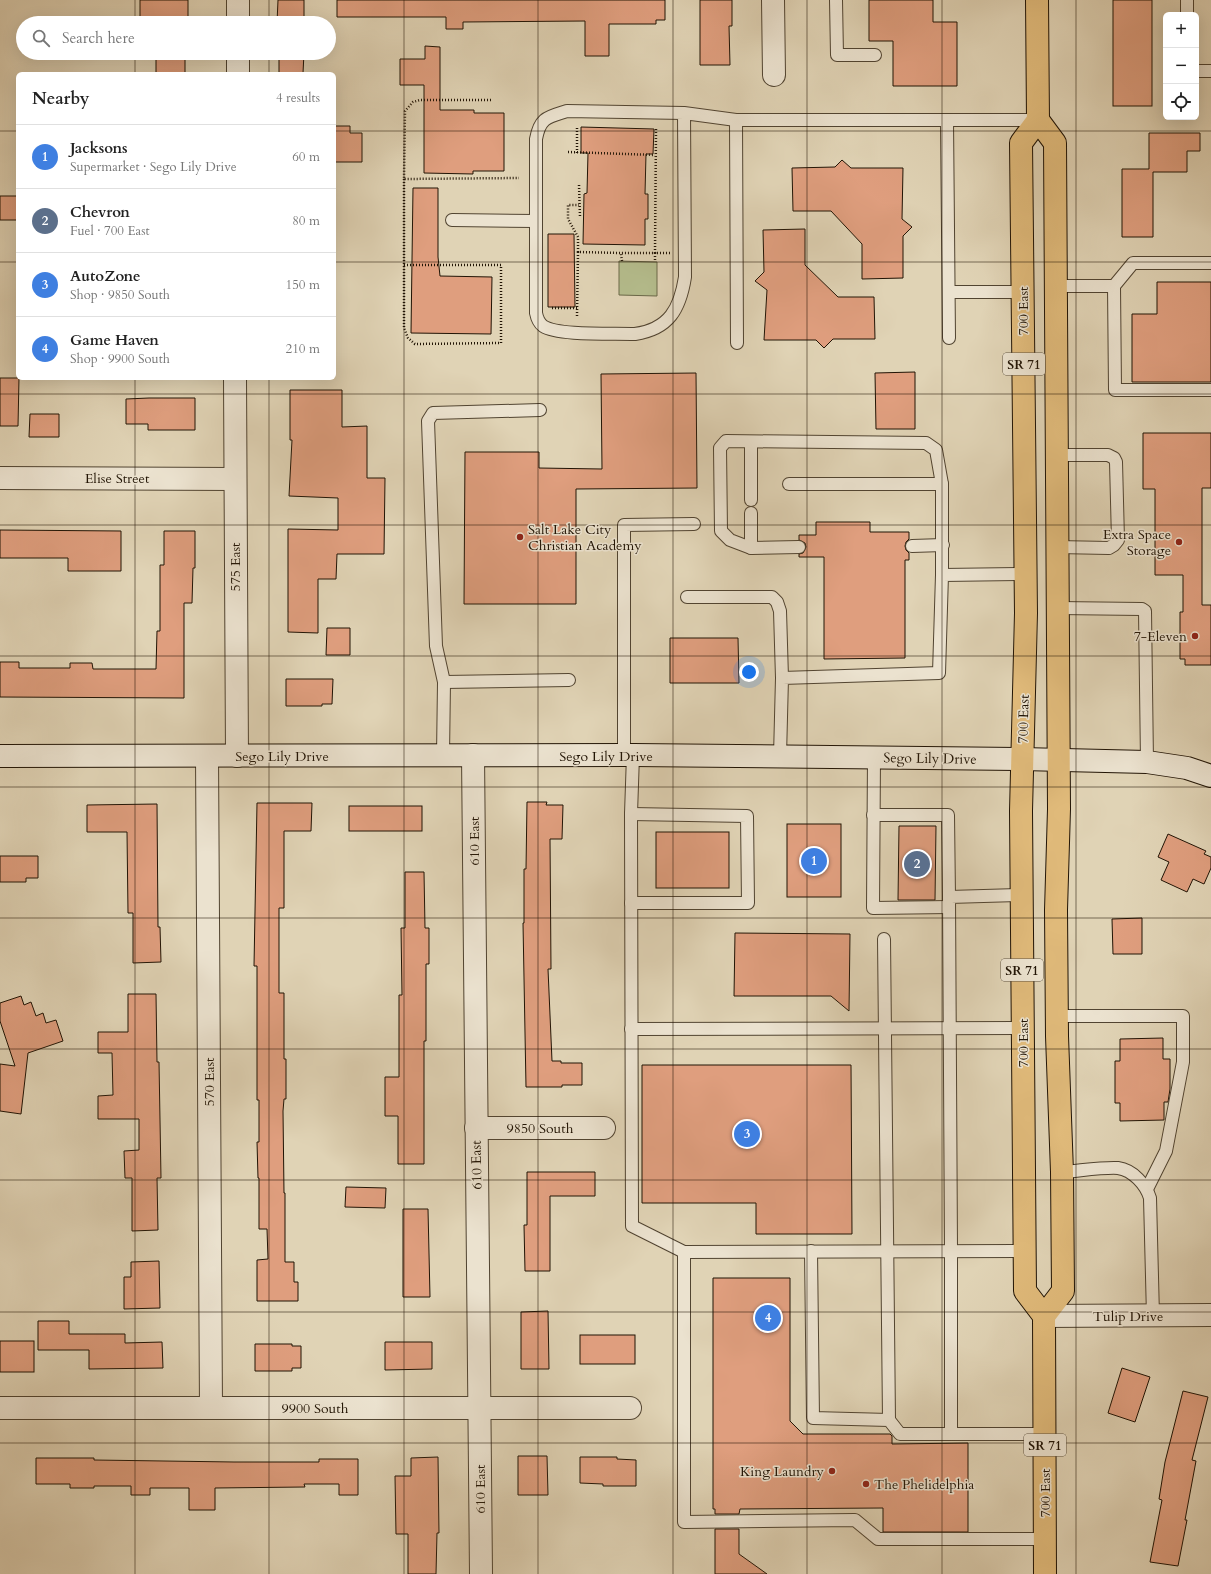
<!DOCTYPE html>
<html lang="en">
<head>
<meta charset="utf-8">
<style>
	:root { --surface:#fff; --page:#f6f6f6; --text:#222; --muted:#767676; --line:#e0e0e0; --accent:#1a73e8 }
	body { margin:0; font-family:Cardo,serif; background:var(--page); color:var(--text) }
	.controls { position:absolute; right:12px; top:12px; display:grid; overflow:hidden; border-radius:6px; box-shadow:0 4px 16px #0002 }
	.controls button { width:36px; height:36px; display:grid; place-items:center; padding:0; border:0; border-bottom:1px solid var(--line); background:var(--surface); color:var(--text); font:20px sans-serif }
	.you { position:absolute; left:749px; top:672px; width:14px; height:14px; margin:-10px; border:3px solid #fff; border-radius:50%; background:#1a73e8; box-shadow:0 0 0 6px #1a73e833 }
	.badge { display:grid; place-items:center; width:26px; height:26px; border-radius:50%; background:var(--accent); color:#fff; font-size:13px; font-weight:700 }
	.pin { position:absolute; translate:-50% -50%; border:2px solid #fff; box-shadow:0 1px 4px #0006 }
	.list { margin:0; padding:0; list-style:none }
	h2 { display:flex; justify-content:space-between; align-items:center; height:52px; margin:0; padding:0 16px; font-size:17px }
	h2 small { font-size:13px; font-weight:400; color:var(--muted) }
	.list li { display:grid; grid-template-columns:26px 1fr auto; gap:12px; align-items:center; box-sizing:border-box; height:64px; padding:0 16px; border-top:1px solid var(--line) }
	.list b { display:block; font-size:15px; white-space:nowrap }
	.list p { margin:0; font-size:13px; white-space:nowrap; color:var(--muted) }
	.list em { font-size:13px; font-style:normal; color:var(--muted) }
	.icon { flex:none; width:22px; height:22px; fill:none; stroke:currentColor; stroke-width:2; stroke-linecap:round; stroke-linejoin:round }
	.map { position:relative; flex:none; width:1211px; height:1574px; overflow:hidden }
	.search { position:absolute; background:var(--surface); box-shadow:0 4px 16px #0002; left:16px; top:16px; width:320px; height:44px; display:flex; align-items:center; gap:10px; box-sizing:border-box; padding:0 14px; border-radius:22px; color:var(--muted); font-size:15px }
	.panel { position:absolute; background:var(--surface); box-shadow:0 4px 16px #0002; left:16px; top:72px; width:320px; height:308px; border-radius:6px }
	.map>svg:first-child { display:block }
	.green { fill:#b4bc8c; stroke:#6a6848 }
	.building { fill:#df9e7e; stroke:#211405 }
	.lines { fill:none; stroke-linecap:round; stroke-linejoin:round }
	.service-casing { stroke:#514431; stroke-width:14 }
	.minor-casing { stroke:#514431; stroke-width:24 }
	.secondary-casing { stroke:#211405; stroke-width:24 }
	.primary-casing { stroke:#211405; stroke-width:24 }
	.path { stroke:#211405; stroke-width:2.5; stroke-dasharray:1 2; stroke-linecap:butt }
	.service { stroke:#ebe2cf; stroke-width:12 }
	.minor { stroke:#ebe2cf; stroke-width:22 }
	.secondary { stroke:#ebe2cf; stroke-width:22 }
	.primary { stroke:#e0ba7a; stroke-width:22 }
	.grid { fill:none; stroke:#211405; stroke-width:1; stroke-opacity:0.55 }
	.poi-dot { fill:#8f2418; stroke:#ebe2cf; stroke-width:1.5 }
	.labels { text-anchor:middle; stroke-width:3; stroke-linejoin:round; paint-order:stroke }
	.shield { fill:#ebe2cf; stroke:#5e5242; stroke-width:1 }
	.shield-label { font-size:13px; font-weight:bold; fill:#211405 }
	.street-label { font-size:14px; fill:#211405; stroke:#ebe2cf }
	.poi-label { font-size:14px; fill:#211405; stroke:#ebe2cf; text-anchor:end }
</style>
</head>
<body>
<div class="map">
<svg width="1211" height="1574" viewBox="0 0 1211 1574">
	<rect width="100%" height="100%" fill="#e0d3b5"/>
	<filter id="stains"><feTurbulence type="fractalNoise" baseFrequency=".005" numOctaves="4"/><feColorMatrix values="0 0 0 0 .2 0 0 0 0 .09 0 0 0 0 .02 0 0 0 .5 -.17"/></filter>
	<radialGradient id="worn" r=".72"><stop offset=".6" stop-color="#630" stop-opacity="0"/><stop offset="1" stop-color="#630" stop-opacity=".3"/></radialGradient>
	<path class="green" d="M 619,261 L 657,262 L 657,296 L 619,295 Z"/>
	<g class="building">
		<path d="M 140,0 L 188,0 L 188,23 L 156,23 L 156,17 L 140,17 Z"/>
		<path d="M 278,0 L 304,0 L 304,23 L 277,23 Z"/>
		<path d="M 337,0 L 665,0 L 665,20 L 656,20 L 656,24 L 609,24 L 609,56 L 585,56 L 585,21 L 463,22 L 463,29 L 446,29 L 446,17 L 337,17 Z"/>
		<path d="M 700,0 L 732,0 L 732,26 L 729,26 L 730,65 L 700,65 Z"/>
		<path d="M 869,0 L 933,0 L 933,22 L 957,22 L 957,86 L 893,86 L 893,41 L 869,41 Z"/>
		<rect x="1113" y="0" width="39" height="106"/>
		<path d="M 425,46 L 440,47 L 440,110 L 474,110 L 474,113 L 504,113 L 504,171 L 473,171 L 473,174 L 424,173 L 424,85 L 400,85 L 400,59 L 425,59 Z"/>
		<path d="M 279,53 L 304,53 L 303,73 L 279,73 Z"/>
		<path d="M 156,57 L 185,58 L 185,74 L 156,74 Z"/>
		<path d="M 334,126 L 350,126 L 350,133 L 362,133 L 362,162 L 334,162 Z"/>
		<path d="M 581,127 L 654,129 L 653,154 L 646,154 L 645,194 L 648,194 L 648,219 L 645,219 L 645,245 L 583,244 L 584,194 L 587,193 L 588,153 L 581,153 Z"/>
		<path d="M 1149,133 L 1200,133 L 1200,151 L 1187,151 L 1187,172 L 1153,172 L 1153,237 L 1122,237 L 1122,169 L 1149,169 Z"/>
		<path d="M 842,160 L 851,168 L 903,168 L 902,219 L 912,227 L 903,236 L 903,278 L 862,279 L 862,244 L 831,211 L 793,211 L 792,168 L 835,167 Z"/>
		<path d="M 413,188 L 438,188 L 438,257 L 440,276 L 492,277 L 491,334 L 411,333 Z"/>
		<rect x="0" y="196" width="18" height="24"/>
		<path d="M 805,229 L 805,265 L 838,297 L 874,297 L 875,339 L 833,339 L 824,348 L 816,340 L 764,340 L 767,290 L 755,281 L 764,272 L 763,230 Z"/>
		<path d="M 548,234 L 574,234 L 575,307 L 548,307 Z"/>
		<path d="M 1157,282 L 1211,282 L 1211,382 L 1132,382 L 1132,314 L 1157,314 Z"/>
		<path d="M 915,372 L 915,429 L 876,429 L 875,373 Z"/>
		<path d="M 696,373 L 697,488 L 576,489 L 576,604 L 464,604 L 465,452 L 539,452 L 539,468 L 602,469 L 601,374 Z"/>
		<path d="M 0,378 L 19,378 L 18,426 L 0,426 Z"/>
		<path d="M 290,390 L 342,390 L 342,427 L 367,426 L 367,478 L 385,478 L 384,554 L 337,554 L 336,579 L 318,579 L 318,633 L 288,632 L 288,529 L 338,530 L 338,498 L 289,496 L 292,440 L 290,440 Z"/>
		<path d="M 149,398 L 195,398 L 195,430 L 148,430 L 148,424 L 126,424 L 126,399 Z"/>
		<path d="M 30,414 L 59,414 L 59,437 L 29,437 Z"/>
		<path d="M 1143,433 L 1211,433 L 1211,488 L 1202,488 L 1202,605 L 1211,605 L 1211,665 L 1185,665 L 1185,659 L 1180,659 L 1180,612 L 1183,612 L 1183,575 L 1155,575 L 1155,489 L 1143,489 Z"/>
		<path d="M 816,522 L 870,522 L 870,532 L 909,532 L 909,539 L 906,542 L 905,546 L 906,550 L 909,553 L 909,560 L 905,560 L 905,658 L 824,659 L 824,557 L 799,557 L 799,554 L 803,553 L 806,547 L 805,543 L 799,540 L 799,535 L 816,535 Z"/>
		<path d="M 0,530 L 121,531 L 121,571 L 68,571 L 68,558 L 0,558 Z"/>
		<path d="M 164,531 L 195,531 L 195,568 L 193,568 L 192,603 L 184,603 L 184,698 L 0,697 L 0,662 L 19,662 L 19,668 L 70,668 L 70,663 L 92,663 L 93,669 L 156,669 L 157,631 L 160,631 L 160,565 L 164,565 Z"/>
		<path d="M 327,628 L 350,628 L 350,655 L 326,655 Z"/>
		<path d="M 670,638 L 738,638 L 739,683 L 670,683 Z"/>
		<path d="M 286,679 L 333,679 L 332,704 L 322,704 L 322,706 L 286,706 Z"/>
		<path d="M 527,802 L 547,802 L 546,805 L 563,805 L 562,839 L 550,839 L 551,969 L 548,969 L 552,1061 L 561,1061 L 561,1063 L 582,1063 L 582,1085 L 562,1085 L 562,1087 L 526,1087 L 523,923 L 524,923 L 524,869 L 526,869 Z"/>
		<path d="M 257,803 L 312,803 L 311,831 L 284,831 L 284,908 L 279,908 L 279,993 L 284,993 L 284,1059 L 286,1059 L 286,1099 L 284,1099 L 283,1111 L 284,1193 L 285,1193 L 285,1262 L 294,1262 L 294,1282 L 298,1282 L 298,1301 L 257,1301 L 257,1260 L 268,1259 L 267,1229 L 259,1229 L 259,1178 L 258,1178 L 257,1142 L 259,1142 L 259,1100 L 257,1100 L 257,966 L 254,966 Z"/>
		<path d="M 157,804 L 158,927 L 160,927 L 161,962 L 133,963 L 133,913 L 128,913 L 127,832 L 87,832 L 87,805 Z"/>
		<rect x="349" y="806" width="73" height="25"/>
		<rect x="787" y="824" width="54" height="73"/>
		<path d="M 899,826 L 936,826 L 935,900 L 898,900 Z"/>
		<rect x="656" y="832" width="73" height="56"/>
		<path d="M 1168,834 L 1206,851 L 1204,854 L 1211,857 L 1211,868 L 1204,884 L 1193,879 L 1187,892 L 1161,880 L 1169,862 L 1158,857 Z"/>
		<path d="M 0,856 L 38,856 L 38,878 L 26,878 L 26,882 L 0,882 Z"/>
		<path d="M 405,872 L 424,872 L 425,928 L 429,928 L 429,964 L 426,964 L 426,1041 L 424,1041 L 424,1164 L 398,1164 L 398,1116 L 385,1116 L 385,1077 L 399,1077 L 399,995 L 402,995 L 401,928 L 405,928 Z"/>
		<path d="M 1142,918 L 1142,954 L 1113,954 L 1112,919 Z"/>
		<path d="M 735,933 L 850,934 L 849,1011 L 831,996 L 734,996 Z"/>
		<path d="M 128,994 L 156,994 L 157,1062 L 159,1062 L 161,1178 L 157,1178 L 158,1230 L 132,1231 L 132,1178 L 125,1178 L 124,1151 L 139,1150 L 139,1119 L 98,1119 L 98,1096 L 113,1095 L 112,1053 L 98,1053 L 98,1032 L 128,1032 Z"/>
		<path d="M 21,996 L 24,1005 L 31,1002 L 36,1016 L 43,1013 L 46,1023 L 56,1020 L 63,1041 L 28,1053 L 21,1114 L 0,1111 L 0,1064 L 15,1066 L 0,1021 L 0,1003 Z"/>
		<path d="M 1163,1038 L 1163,1059 L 1170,1059 L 1170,1089 L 1168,1102 L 1164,1102 L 1164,1120 L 1120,1121 L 1120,1103 L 1115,1103 L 1115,1061 L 1120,1061 L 1120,1039 Z"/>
		<path d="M 642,1065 L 851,1065 L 852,1234 L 756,1234 L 756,1203 L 642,1203 Z"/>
		<path d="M 527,1172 L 595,1172 L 595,1196 L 550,1196 L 550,1271 L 525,1271 L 524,1225 L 527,1225 Z"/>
		<path d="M 346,1187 L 386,1188 L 385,1208 L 345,1207 Z"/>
		<path d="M 403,1209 L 428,1209 L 430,1297 L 403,1297 Z"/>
		<path d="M 159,1261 L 160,1308 L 124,1309 L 124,1277 L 131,1277 L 131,1262 Z"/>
		<path d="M 713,1278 L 790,1278 L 790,1421 L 803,1434 L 890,1434 L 892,1436 L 892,1444 L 968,1443 L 968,1532 L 883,1532 L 883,1508 L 740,1509 L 739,1514 L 715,1514 L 715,1509 L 713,1509 Z"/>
		<path d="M 548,1311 L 549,1369 L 521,1369 L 521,1312 Z"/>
		<path d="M 38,1321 L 69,1321 L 69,1334 L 125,1334 L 125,1343 L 162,1342 L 163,1368 L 89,1369 L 89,1350 L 38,1350 Z"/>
		<rect x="580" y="1335" width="55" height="29"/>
		<rect x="0" y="1341" width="34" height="31"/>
		<path d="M 385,1342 L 432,1342 L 432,1369 L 385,1370 Z"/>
		<path d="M 255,1344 L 292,1344 L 292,1346 L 301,1346 L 301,1368 L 292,1368 L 292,1371 L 255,1371 Z"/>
		<path d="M 1122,1368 L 1150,1377 L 1135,1422 L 1108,1413 Z"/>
		<path d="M 1183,1391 L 1208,1397 L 1192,1460 L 1196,1461 L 1185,1520 L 1187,1520 L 1178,1566 L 1150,1562 L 1162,1500 L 1159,1499 L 1165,1462 Z"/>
		<path d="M 518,1456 L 547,1456 L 548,1495 L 518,1495 Z"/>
		<path d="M 438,1457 L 439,1533 L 437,1533 L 436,1574 L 408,1574 L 408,1534 L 396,1534 L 395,1476 L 411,1476 L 411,1458 Z"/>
		<path d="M 580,1457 L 617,1457 L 617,1459 L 636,1460 L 636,1486 L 603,1486 L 603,1484 L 580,1483 Z"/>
		<path d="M 36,1458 L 94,1458 L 94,1460 L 234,1462 L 319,1462 L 319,1459 L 358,1459 L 358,1495 L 339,1495 L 339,1484 L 304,1484 L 305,1487 L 215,1488 L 215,1510 L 189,1510 L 189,1488 L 150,1488 L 150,1495 L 131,1495 L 131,1486 L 94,1486 L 94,1488 L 70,1488 L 70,1484 L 36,1484 Z"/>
		<path d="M 715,1529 L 739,1529 L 739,1554 L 767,1574 L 715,1574 Z"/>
	</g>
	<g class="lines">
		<g class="service-casing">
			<g id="service">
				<path d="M 836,0 L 837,55 L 875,55"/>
				<path d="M 1187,0 L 1187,15"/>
				<path d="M 1196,71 L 1211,71"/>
				<path d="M 684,113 L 685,277 C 680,309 669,329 635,334 C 614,333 558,336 543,326 C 539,323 537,318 536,313 L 536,139 C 540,117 548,117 567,111 L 684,113 L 736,120 L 1038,120"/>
				<path d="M 736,120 L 737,343"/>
				<path d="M 947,120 L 949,338"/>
				<path d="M 452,220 L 536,221"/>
				<path d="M 1211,263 L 1133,263 L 1114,286 L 1115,390 L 1211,390"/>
				<path d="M 1056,286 L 1114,286"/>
				<path d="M 949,292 L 1023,292"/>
				<path d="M 751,442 L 751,500"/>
				<path d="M 1057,455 L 1108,455 L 1114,458 L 1116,462 L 1118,540 L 1114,545 L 1109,548 L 1057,547"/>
				<path d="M 789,484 L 942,484"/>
				<path d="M 751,513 L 751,548 L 799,547"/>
				<path d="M 912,546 L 943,545"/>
				<path d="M 751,548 L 730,540 L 721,531 L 720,448 L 726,441 L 926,443 L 936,450 L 942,484 L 942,575"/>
				<path d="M 687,597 L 772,597 L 777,602 L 780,611 L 782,678"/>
				<path d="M 1058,608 L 1142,609 L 1145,611 L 1147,762"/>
				<path d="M 444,682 L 569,680"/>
				<path d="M 443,755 L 444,682 L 436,646 L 428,421 L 433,413 L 540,410"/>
				<path d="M 624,755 L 624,525 L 694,524"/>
				<path d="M 633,755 L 631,814 L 632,1226 L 684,1252 L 684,1522 L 855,1520 L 878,1539 L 1045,1539"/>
				<path d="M 780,756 L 782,678 L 939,673 L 942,575 L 1025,574"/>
				<path d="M 874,757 L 873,908 L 949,907"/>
				<path d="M 631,814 L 747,816 L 748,903 L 631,903"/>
				<path d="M 873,815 L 948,815 L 949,897"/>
				<path d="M 884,939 L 889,1420"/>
				<path d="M 1057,1016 L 1183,1016 L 1183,1062 L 1166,1151 L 1147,1189"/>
				<path d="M 631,1029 L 1023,1028"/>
				<path d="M 1062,1172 C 1078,1171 1103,1167 1118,1168 C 1133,1170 1146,1185 1150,1198 L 1153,1316"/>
				<path d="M 811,1251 L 813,1418 L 889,1420 L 900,1434 L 1045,1434"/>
				<path d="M 684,1252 L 1025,1251"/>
				<path d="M 951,1434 L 951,1250 L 949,897 L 1022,895"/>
			</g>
		</g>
		<g class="minor-casing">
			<g id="minor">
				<path d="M 773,0 L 774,75"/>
				<path d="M 238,23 L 238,0"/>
				<path d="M 238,74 L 238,53"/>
				<path d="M 235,378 L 237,756"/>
				<path d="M 0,478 L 235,479"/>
				<path d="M 473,755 L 481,1574"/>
				<path d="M 207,756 L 211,1408"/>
				<path d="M 476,1128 L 604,1128"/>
				<path d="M 1044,1316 L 1211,1315"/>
				<path d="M 0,1408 L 630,1408"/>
			</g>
		</g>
		<g class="secondary-casing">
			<path id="secondary" d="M 0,756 L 633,755 L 1022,759 L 1147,762 L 1187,768 L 1211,776"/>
		</g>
		<g class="primary-casing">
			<g id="primary">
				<path d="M 1037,0 L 1038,120 L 1055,143 L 1059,809 L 1056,910 L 1057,1036 L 1062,1172 L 1063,1291 L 1044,1316"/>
				<path d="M 1038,120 L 1021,143 L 1026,613 L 1021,811 L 1025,1291 L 1044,1316 L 1045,1574"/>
			</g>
		</g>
		<g class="path">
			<path d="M 491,100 L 420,100 L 413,102 L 405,111 L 404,179 L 519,178"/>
			<path d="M 656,129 L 655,253 L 670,253"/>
			<path d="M 568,152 L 655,155"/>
			<path d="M 577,153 L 577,127"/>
			<path d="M 404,179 L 404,328 L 408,338 L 415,344 L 501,343 L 501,265 L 404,265"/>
			<path d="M 579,185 L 580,217"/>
			<path d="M 578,252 L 578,237 L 568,219 L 568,205 L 579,205"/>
			<path d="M 622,261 L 621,253 L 655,253 L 655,262"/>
			<path d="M 552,308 L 577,308"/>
			<path d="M 577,316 L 578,252 L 621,253"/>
		</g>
		<use href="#service" class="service"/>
		<use href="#minor" class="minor"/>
		<use href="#secondary" class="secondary"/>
		<use href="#primary" class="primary"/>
	</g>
	<path class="grid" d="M 135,0 L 135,23M 269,0 L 269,23M 404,0 L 404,1574M 538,0 L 538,1574M 673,0 L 673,1574M 807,0 L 807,1574M 942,0 L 942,1574M 1076,0 L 1076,1574M 135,53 L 135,74M 269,53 L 269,74M 0,131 L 18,131M 334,131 L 1211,131M 0,262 L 18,262M 334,262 L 1211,262M 135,378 L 135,1574M 269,378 L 269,1574M 0,394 L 1211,394M 0,525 L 1211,525M 0,656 L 1211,656M 0,787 L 1211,787M 0,918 L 1211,918M 0,1049 L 1211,1049M 0,1180 L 1211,1180M 0,1312 L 1211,1312M 0,1443 L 1211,1443"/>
	<g class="poi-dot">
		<circle cx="520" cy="537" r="4"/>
		<circle cx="1179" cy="542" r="4"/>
		<circle cx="1195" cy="636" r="4"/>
		<circle cx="832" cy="1471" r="4"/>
		<circle cx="866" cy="1484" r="4"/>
	</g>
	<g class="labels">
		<g class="shield">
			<rect x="1003" y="353" width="42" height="22" rx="3"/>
			<rect x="1001" y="959" width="42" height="22" rx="3"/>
			<rect x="1024" y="1434" width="42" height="22" rx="3"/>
		</g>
		<g class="shield-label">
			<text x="1024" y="369">SR 71</text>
			<text x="1022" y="975">SR 71</text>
			<text x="1045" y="1450">SR 71</text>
		</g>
		<g class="street-label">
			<text transform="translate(1023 311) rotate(-90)" y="5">700 East</text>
			<text x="117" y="483">Elise Street</text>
			<text transform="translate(235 567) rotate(-90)" y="5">575 East</text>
			<text transform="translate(1023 719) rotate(-88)" y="5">700 East</text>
			<text x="282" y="761">Sego Lily Drive</text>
			<text x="606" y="761">Sego Lily Drive</text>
			<text transform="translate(930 758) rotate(1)" y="5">Sego Lily Drive</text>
			<text transform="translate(474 841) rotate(-90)" y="5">610 East</text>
			<text transform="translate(1023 1043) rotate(-90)" y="5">700 East</text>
			<text transform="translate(209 1082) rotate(-90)" y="5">570 East</text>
			<text x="540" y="1133">9850 South</text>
			<text transform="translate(476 1165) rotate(-91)" y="5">610 East</text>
			<text x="1128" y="1321">Tulip Drive</text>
			<text x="315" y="1413">9900 South</text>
			<text transform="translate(480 1489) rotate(-90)" y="5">610 East</text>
			<text transform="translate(1045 1493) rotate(-90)" y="5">700 East</text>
		</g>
		<g class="poi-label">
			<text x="528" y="534" text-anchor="start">Salt Lake City<tspan x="528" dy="16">Christian Academy</tspan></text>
			<text x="1171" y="539">Extra Space<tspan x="1171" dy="16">Storage</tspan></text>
			<text x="1187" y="641">7-Eleven</text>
			<text x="824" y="1476">King Laundry</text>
			<text x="874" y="1489" text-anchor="start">The Phelidelphia</text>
		</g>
	</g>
	<rect width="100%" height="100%" filter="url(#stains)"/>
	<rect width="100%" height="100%" fill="url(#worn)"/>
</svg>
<div class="controls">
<button>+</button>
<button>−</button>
<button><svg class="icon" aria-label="locate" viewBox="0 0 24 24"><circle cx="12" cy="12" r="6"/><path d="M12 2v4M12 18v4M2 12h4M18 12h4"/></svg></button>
</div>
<div class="you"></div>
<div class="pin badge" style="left:814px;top:861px;background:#3f7fe0">1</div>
<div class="pin badge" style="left:917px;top:864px;background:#5c6f8a">2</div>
<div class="pin badge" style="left:747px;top:1134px;background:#3f7fe0">3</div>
<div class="pin badge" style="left:768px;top:1318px;background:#3f7fe0">4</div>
<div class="search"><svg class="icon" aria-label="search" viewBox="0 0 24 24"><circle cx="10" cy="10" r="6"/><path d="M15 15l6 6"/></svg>Search here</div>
<section class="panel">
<h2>Nearby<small>4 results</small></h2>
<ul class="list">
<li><span class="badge" style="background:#3f7fe0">1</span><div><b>Jacksons</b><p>Supermarket · Sego Lily Drive</p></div><em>60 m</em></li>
<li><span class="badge" style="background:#5c6f8a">2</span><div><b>Chevron</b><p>Fuel · 700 East</p></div><em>80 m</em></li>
<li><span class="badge" style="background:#3f7fe0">3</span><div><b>AutoZone</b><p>Shop · 9850 South</p></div><em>150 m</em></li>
<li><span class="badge" style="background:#3f7fe0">4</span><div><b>Game Haven</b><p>Shop · 9900 South</p></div><em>210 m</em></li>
</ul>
</section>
</div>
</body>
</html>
